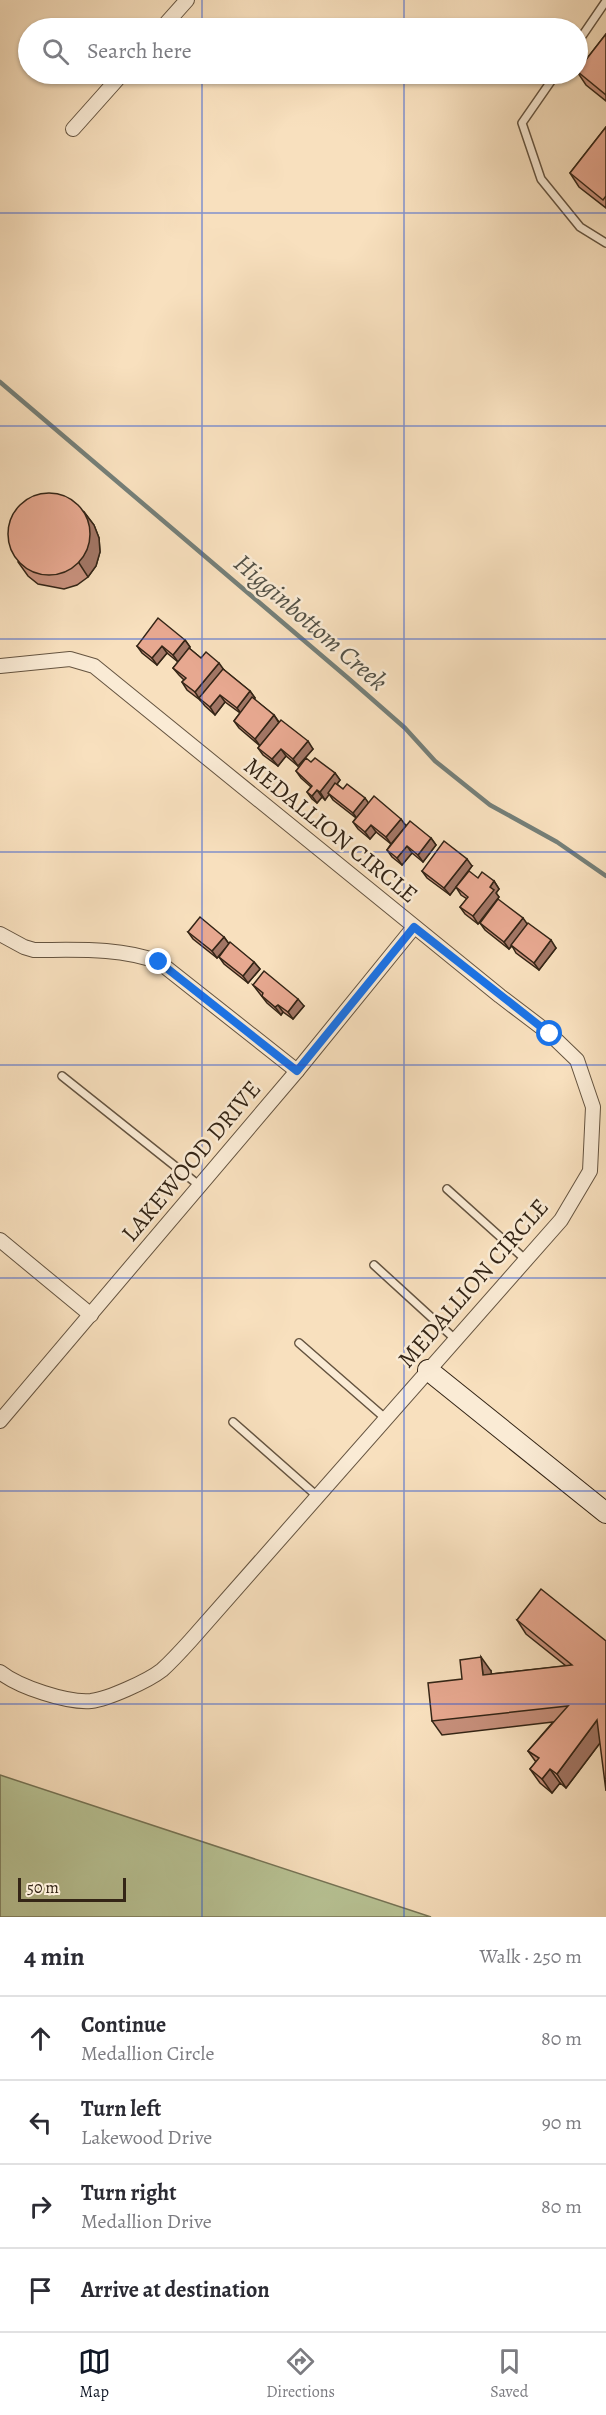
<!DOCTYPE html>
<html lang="en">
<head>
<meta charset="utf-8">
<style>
	:root { --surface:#fff; --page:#f7f7f7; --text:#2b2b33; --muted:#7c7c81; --line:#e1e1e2; --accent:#111827 }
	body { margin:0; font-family:Alegreya,serif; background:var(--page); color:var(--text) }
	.scale { position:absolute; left:18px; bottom:15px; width:108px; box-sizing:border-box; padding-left:6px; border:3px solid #342516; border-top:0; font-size:16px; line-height:21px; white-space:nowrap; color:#342516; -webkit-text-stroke:4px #faebd5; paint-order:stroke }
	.stop { position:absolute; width:18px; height:18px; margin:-14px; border:4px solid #1a73e8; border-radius:50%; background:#fff }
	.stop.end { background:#1a73e8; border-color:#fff; box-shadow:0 2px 6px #0008 }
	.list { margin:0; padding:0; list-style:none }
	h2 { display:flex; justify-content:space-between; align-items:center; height:78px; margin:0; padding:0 24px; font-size:26px }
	h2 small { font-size:20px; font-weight:400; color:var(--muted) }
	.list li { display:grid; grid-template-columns:39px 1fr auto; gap:18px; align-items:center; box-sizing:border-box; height:84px; padding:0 24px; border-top:2px solid var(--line) }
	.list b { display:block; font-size:22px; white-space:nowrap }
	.list p { margin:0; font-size:20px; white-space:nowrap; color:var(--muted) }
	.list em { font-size:20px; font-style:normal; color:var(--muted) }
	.icon { flex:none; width:33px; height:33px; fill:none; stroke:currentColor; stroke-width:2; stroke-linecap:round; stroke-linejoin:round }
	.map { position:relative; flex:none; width:606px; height:1917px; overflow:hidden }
	.search { position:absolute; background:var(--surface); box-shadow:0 2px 4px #0004; left:18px; right:18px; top:18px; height:66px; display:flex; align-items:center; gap:15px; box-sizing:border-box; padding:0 21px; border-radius:33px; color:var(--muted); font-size:22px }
	.sheet { height:414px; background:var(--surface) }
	nav { display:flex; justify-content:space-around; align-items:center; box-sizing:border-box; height:84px; border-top:2px solid var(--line); background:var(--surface); font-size:16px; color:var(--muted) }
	nav a { display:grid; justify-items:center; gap:3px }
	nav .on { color:var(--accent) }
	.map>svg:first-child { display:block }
	.green { fill:#b8c395; stroke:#767456; stroke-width:1.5 }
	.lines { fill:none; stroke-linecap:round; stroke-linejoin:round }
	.stream { stroke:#757f78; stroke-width:4.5 }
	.lane-casing { stroke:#655440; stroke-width:10 }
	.street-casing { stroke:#655440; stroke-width:16 }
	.secondary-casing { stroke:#342516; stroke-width:22 }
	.lane { stroke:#faebd5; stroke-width:7 }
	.street { stroke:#faebd5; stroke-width:14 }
	.secondary { stroke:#faebd5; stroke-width:20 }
	.wall { fill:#c7907c; stroke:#342516; stroke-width:1.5 }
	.shaded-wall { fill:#a27665; stroke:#342516; stroke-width:1.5 }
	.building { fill:#e7a890; stroke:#342516; stroke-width:1.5 }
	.route { stroke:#1a73e8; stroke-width:8 }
	.grid { fill:none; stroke:#1d4ed8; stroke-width:1.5; stroke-opacity:0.55 }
	.labels { text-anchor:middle; stroke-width:5; stroke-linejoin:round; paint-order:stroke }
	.street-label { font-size:24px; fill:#342516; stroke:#faebd5 }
	.water-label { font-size:26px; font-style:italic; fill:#545247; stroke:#faebd5 }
</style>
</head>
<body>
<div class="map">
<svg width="606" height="1917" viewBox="0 0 606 1917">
	<rect width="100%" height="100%" fill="#f8e0be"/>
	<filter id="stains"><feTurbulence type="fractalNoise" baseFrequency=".00333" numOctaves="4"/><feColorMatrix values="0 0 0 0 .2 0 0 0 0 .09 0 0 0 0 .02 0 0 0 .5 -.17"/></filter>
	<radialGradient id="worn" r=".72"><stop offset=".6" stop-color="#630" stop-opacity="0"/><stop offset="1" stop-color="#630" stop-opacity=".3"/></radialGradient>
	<path class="green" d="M 0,1775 L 431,1917 L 0,1917 Z"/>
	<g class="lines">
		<path class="stream" d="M 0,382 L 348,678 L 405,728 L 435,761 L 490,805 L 557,842 L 606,876"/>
		<g class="lane-casing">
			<g id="lane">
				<path d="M 578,42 L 606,1"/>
				<path d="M 556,74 L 522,123 L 541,179 L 580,227 L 606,243"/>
				<path d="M 62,1076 L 200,1186"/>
				<path d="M 447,1189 L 526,1260"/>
				<path d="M 374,1265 L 455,1339"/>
				<path d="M 299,1343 L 385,1418"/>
				<path d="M 233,1422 L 317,1496"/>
			</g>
		</g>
		<g class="street-casing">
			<g id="street">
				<path d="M 162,28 L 187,0"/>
				<path d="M 73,129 L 122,74"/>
				<path d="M 0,666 L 70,659 L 94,666 L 500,996 L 550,1034 L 577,1060 L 593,1107 L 590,1171 L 561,1220 L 191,1640 C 182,1650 172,1661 162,1670 C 148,1681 108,1699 91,1701 C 67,1703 19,1687 0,1672"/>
				<path d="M 0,934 L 24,947 L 34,950 C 76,950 119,947 159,962 L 297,1071"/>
				<path d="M 0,1240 L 91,1315"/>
				<path d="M 0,1421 L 297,1071 L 414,927"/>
			</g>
		</g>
		<g class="secondary-casing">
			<path id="secondary" d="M 428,1370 L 606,1513"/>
		</g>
		<use href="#lane" class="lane"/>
		<use href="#street" class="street"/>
		<use href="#secondary" class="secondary"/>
	</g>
	<g class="wall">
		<path d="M 606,34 L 606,101 L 586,85 L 578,73 L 578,70 Z"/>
		<path d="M 606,127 L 606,208 L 579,187 L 570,173 Z"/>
		<path d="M 84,512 L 94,525 L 99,538 L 100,552 L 96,566 L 88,577 L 77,585 L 64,589 L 38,584 L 28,576 L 18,562 Z"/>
		<path d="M 185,640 L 190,647 L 189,648 L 201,658 L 224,670 L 250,691 L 255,698 L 254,699 L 274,715 L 279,722 L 313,749 L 298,766 L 286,756 L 278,766 L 263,755 L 258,748 L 260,746 L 239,728 L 234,721 L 240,713 L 225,702 L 215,715 L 205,706 L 200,700 L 187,690 L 182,682 L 184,680 L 179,675 L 173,668 L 178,662 L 167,653 L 157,665 L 142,653 L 137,646 Z"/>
		<path d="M 311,762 L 335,773 L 340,780 L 337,784 L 343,789 L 406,825 L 431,838 L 436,845 L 423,862 L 412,853 L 402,865 L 392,857 L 387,850 L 391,844 L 376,832 L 370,839 L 358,829 L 353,822 L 356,818 L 333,800 L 329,794 L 325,800 L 322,797 L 317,803 L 312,799 L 307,792 L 311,787 L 301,778 L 296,771 Z"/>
		<path d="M 472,866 L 450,895 L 427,878 L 422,871 Z"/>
		<path d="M 478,878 L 494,881 L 499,889 L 496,893 L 499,897 L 478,924 L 465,914 L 460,907 L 467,899 L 461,895 L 456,887 Z"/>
		<path d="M 480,923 L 527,924 L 556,948 L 539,970 L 516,953 L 512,946 L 509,949 L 485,930 Z"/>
		<path d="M 188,932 L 224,937 L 229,944 L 254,962 L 260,969 L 248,983 L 224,964 L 219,957 L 227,946 L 217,958 L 193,939 Z"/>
		<path d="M 253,985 L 304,1006 L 293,1019 L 283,1012 L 281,1015 L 267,1003 Z"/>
		<path d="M 517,1620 L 606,1641 L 600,1743 L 566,1788 L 560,1783 L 552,1793 L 540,1783 L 530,1769 L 536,1762 L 528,1751 L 553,1722 L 442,1735 L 432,1721 L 491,1671 L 491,1674 L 566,1666 L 526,1634 Z"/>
	</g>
	<g class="shaded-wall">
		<path d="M 84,512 L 94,525 L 99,538 L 100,552 L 96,566 L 88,577 L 79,563 Z"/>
		<path d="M 185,640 L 190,647 L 178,662 L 173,655 Z"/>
		<path d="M 162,646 L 167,653 L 157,665 L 152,658 Z"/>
		<path d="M 219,663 L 224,670 L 200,700 L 195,692 Z"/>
		<path d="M 250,691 L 255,698 L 242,715 L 237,708 Z"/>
		<path d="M 220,695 L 225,702 L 215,715 L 210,707 Z"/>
		<path d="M 274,715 L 279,723 L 260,746 L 255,739 Z"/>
		<path d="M 308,741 L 313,749 L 298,766 L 293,759 Z"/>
		<path d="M 281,749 L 286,756 L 278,766 L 272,759 Z"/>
		<path d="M 335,773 L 340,780 L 325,800 L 320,792 Z"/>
		<path d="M 317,790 L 322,797 L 317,803 L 312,796 Z"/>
		<path d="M 365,798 L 370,805 L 358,820 L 353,813 Z"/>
		<path d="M 401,819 L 406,826 L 391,844 L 386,837 Z"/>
		<path d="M 371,825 L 376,832 L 370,839 L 365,832 Z"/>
		<path d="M 431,838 L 436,845 L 423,862 L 418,855 Z"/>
		<path d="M 407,846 L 412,853 L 402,865 L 397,858 Z"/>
		<path d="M 467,859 L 472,866 L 450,895 L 444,888 Z"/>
		<path d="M 494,881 L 499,889 L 496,893 L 499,897 L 478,924 L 473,916 L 490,887 Z"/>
		<path d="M 523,918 L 528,925 L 509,949 L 504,942 Z"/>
		<path d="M 224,937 L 229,944 L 217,958 L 212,951 Z"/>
		<path d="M 551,940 L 556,948 L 539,970 L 534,963 Z"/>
		<path d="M 254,962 L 260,969 L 248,983 L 243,976 Z"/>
		<path d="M 298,999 L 304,1006 L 293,1019 L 288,1012 Z"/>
		<path d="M 278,1005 L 283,1012 L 281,1015 L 275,1007 Z"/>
		<path d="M 481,1657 L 491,1671 L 493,1688 L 483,1675 Z"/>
		<path d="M 597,1720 L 606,1735 L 566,1788 L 557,1774 Z"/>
		<path d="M 550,1769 L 560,1783 L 552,1793 L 542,1779 Z"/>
	</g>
	<g class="building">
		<path d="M 606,34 L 606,95 L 578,72 L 578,70 Z"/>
		<path d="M 606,127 L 606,196 L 603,200 L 570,173 Z"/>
		<circle cx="49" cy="534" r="41"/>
		<path d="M 158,618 L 185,640 L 173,655 L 162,646 L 152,658 L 137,646 Z"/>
		<path d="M 189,648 L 201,658 L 206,652 L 219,663 L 195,692 L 182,682 L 186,678 L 173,668 Z"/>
		<path d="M 223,669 L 250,691 L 237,708 L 220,695 L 210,707 L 199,698 Z"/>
		<path d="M 252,697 L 274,715 L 255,739 L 234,721 Z"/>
		<path d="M 281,720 L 308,741 L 293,759 L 281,749 L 272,759 L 258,748 Z"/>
		<path d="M 306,758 L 311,762 L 315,758 L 335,773 L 320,792 L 317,790 L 312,796 L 307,792 L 312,786 L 296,771 Z"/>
		<path d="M 335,783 L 343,789 L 347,784 L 365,798 L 353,813 L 328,793 Z"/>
		<path d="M 374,796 L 401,819 L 386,837 L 371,825 L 365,832 L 353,822 Z"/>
		<path d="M 410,821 L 431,838 L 418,855 L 407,846 L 397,858 L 387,850 Z"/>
		<path d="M 444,841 L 467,859 L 444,888 L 422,871 Z"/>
		<path d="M 469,871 L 478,878 L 482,872 L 494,881 L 490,887 L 494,890 L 473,916 L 460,907 L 468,897 L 456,887 Z"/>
		<path d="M 498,899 L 523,918 L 504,942 L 480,923 Z"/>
		<path d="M 200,917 L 224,937 L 212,951 L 188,932 Z"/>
		<path d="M 528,923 L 551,940 L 534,963 L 511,945 Z"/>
		<path d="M 230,942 L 254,962 L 243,976 L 219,957 Z"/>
		<path d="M 264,971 L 298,999 L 288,1012 L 278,1005 L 275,1007 L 262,996 L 263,993 L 253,985 Z"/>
		<path d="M 541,1589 L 606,1641 L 606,1791 L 597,1720 L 557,1774 L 550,1769 L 542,1779 L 530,1769 L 539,1758 L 528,1751 L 568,1706 L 432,1721 L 428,1683 L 462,1679 L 460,1660 L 481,1657 L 483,1675 L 572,1665 L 517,1620 Z"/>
	</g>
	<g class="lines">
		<path class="route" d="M 159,962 L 297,1071 L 414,927 L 550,1034"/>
	</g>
	<path class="grid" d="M 202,0 L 202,28M 404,0 L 404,28M 202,74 L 202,1917M 404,74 L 404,1917M 0,213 L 606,213M 0,426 L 606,426M 0,639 L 606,639M 0,852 L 606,852M 0,1065 L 606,1065M 0,1278 L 606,1278M 0,1491 L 606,1491M 0,1704 L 606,1704"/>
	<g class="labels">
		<g class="street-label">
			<text transform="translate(331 830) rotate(39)" y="8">MEDALLION CIRCLE</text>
			<text transform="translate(191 1161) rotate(-50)" y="8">LAKEWOOD DRIVE</text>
			<text transform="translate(473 1283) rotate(-49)" y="8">MEDALLION CIRCLE</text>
		</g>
		<g class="water-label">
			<text transform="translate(311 622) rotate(41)" y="9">Higginbottom Creek</text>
		</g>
	</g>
	<rect width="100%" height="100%" filter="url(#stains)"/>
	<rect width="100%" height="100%" fill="url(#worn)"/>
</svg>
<div class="scale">50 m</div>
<div class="stop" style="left:550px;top:1034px"></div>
<div class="stop end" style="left:159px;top:962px"></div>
<div class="search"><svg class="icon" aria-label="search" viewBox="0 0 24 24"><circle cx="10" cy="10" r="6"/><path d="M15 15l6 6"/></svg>Search here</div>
</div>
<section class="sheet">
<h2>4 min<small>Walk · 250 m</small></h2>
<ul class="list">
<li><svg class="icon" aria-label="ahead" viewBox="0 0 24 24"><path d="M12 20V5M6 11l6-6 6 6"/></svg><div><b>Continue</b><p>Medallion Circle</p></div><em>80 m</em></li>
<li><svg class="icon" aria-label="left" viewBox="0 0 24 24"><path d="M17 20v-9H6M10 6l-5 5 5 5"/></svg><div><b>Turn left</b><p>Lakewood Drive</p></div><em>90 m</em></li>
<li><svg class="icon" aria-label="right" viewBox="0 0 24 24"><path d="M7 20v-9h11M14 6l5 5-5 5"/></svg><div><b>Turn right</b><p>Medallion Drive</p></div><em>80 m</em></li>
<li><svg class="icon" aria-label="arrive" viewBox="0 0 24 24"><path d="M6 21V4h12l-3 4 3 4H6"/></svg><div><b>Arrive at destination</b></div></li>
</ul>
</section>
<nav>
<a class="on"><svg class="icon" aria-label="map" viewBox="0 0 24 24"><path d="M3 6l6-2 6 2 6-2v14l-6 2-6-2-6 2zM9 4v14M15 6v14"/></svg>Map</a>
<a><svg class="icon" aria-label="directions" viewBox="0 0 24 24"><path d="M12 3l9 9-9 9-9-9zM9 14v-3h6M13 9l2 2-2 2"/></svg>Directions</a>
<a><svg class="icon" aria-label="saved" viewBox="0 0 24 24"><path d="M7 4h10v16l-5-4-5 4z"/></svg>Saved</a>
</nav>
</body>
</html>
